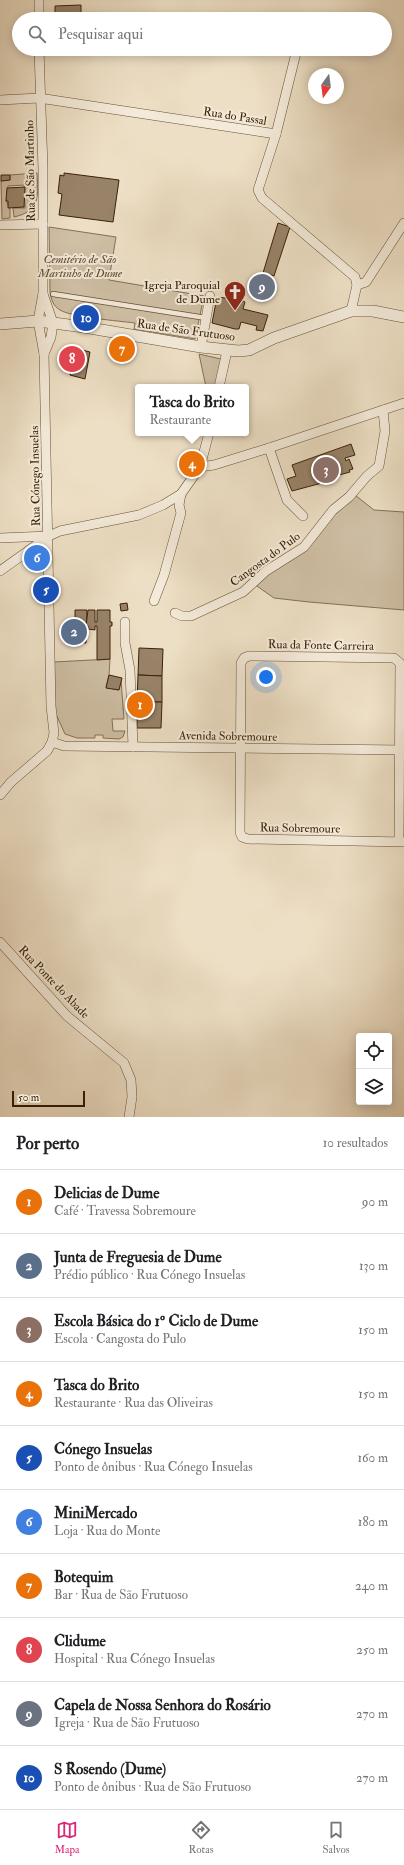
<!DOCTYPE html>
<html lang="pt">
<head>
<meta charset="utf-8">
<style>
	:root { --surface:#fff; --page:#f2f2f2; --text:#202124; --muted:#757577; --line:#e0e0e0; --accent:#db2777 }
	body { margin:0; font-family:"IM FELL Double Pica",serif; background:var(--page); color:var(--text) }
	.controls { position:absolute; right:12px; bottom:12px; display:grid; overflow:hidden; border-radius:4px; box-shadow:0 2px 10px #0003 }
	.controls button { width:36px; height:36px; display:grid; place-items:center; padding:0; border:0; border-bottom:1px solid var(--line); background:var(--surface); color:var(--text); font:20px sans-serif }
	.compass { position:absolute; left:308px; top:68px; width:36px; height:36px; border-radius:50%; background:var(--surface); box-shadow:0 2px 10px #0003; rotate:194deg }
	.scale { position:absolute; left:12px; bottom:10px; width:73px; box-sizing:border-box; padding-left:4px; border:2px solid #3b2006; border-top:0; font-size:11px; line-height:14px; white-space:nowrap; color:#3b2006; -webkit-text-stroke:3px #f3ead9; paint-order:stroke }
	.you { position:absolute; left:266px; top:677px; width:14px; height:14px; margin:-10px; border:3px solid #fff; border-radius:50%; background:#1a73e8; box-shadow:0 0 0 6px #1a73e833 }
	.badge { display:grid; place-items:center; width:26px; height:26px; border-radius:50%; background:var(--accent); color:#fff; font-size:13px; font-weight:700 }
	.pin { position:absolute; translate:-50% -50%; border:2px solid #fff; box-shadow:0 1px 4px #0006 }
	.popup { position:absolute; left:135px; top:384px; width:114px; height:52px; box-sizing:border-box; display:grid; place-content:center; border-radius:4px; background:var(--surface); filter:drop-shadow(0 1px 3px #0005); font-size:13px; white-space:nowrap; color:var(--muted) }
	.popup b { font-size:15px; color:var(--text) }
	.popup::after { content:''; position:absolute; left:50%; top:100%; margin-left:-8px; border:8px solid transparent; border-top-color:var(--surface) }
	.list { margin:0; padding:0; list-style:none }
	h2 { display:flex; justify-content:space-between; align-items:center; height:52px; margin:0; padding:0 16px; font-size:17px }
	h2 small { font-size:13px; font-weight:400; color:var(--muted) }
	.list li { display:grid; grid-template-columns:26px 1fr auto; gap:12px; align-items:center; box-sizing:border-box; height:64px; padding:0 16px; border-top:1px solid var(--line) }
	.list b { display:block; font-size:15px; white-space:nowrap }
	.list p { margin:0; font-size:13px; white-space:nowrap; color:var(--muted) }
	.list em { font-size:13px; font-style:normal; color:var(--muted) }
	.icon { flex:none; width:22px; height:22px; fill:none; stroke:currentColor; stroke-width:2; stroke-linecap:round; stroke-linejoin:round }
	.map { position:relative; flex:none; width:404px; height:1117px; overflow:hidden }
	.search { position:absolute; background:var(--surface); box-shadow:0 2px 10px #0003; left:12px; right:12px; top:12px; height:44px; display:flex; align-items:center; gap:10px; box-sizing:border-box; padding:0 14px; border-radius:22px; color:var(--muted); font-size:15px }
	.sheet { height:692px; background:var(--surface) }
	nav { display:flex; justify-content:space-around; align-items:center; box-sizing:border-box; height:56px; border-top:1px solid var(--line); background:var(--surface); font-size:11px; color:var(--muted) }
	nav a { display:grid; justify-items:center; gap:2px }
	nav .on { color:var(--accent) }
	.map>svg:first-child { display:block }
	.green { fill:#cfbfa5; stroke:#857056 }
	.building { fill:#988369; stroke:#3b2006 }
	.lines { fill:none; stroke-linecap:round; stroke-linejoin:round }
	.service-casing { stroke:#685036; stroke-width:6 }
	.minor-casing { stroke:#685036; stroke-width:10 }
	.tertiary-casing { stroke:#685036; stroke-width:12 }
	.service { stroke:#f3ead9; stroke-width:4.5 }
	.minor { stroke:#f3ead9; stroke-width:9 }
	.tertiary { stroke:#f3ead9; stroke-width:11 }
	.labels { text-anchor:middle; stroke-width:4; stroke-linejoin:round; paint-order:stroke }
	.street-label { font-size:12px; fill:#3b2006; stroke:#f3ead9 }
	.park-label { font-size:12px; font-style:italic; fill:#60482e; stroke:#f3ead9 }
	.poi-label { font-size:12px; fill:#3b2006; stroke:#f3ead9; text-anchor:end }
</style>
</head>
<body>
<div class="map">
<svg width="404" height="1117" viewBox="0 0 404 1117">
	<rect width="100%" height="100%" fill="#eddfc5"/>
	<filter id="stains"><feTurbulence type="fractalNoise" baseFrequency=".005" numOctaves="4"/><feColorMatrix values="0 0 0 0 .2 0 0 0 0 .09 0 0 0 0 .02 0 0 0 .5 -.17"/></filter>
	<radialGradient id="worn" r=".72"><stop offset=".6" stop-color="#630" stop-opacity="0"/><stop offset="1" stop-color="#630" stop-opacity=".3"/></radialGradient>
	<g class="green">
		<path d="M 37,173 C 38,195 41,211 14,217 L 13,208 L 25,208 L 24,185 L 8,186 L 6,201 L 10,208 L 10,218 L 2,219 L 1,181 L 10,180 L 10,175 Z"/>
		<path d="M 49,227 L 116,237 L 109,280 L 204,296 L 195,339 L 134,329 L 135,323 C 119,321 71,317 60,310 C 53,306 51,299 50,292 Z"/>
		<path d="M 199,354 L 225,360 L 219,387 L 206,387 Z"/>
		<path d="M 355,495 L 374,510 L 404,512 L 404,610 L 309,602 L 274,598 L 254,584 L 297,554 L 335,513 Z"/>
		<path d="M 110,659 L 109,675 L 106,687 L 118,690 L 121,680 L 124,719 L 112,719 L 113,731 L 125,731 L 123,737 L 119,739 L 103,738 L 103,735 L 95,735 L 95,738 L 77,738 L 65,734 L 55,712 L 54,662 Z"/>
	</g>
	<g class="building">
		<path d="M 81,5 L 81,19 L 55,19 L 55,6 Z"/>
		<path d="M 55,49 L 82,49 L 82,51 L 55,52 Z"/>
		<path d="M 64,173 L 119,180 L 113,222 L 59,215 L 62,194 L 58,193 L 60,175 L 64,176 Z"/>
		<path d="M 1,175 L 10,175 L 10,180 L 1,181 Z"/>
		<path d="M 25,187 L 24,207 L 8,208 L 8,201 L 6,201 L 7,188 Z"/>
		<path d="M 278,223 L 290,227 L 274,276 L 263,273 Z"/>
		<path d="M 217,297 L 241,300 L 245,302 L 243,309 L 268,315 L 263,331 L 256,330 L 257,326 L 241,322 L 239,329 L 235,329 L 212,323 Z"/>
		<path d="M 82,350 L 90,352 L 85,379 L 70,375 L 73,352 L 82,354 Z"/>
		<path d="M 351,444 L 355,455 L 345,458 L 346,461 L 349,459 L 353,469 L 349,470 L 350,472 L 332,477 L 331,475 L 321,481 L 322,483 L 292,491 L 287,479 L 296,476 L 292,465 Z"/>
		<path d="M 127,603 L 128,610 L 121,611 L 120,604 Z"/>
		<path d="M 75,610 L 87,610 L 86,643 L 75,643 Z"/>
		<path d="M 88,610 L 95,610 L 95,622 L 97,622 L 97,610 L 110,610 L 110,622 L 112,622 L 112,626 L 110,626 L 110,659 L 97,660 L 97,626 L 95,626 L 95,630 L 88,629 L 88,626 L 86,626 Z"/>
		<path d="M 139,648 L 163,649 L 162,676 L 138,675 Z"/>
		<path d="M 109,675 L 122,678 L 119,690 L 106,688 Z"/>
		<path d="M 138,675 L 162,676 L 162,702 L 137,702 Z"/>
		<path d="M 137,702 L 162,702 L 161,728 L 137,728 Z"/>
	</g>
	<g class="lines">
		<g class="service-casing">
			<path id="service" d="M 53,294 L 206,318"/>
		</g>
		<g class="minor-casing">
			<g id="minor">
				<path d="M 39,0 L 39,19"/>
				<path d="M 297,49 L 276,134 L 258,190 L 262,198 L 355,277 L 357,285 L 351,311"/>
				<path d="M 0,100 L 39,98 L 276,134"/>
				<path d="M 0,225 L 43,224"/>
				<path d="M 357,285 L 366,282 L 404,223"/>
				<path d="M 43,294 L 53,323 L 51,337 L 44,354"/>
				<path d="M 201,347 L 210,296"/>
				<path d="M 219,387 L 227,351"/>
				<path d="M 269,448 L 287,500 L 303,516"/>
				<path d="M 200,467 L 214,465 L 269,448 L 404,403"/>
				<path d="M 0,538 L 49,536"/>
				<path d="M 0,571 L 49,536 L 60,531 L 139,515 L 163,505 L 181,494 L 200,467 L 209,433"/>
				<path d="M 154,601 L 164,575 L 181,513 L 179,505 L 181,494"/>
				<path d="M 175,613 L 182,616 L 191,616 L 243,592 L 266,571 L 304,547 L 333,510 L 349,497 L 367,476 L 379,466 L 385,431 L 383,410"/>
				<path d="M 125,622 L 125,643 L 130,670 L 133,747"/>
				<path d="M 52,742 L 64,746 L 404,750"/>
				<path d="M 0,795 L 11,782 L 47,751 L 52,742 L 54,733 L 51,706 L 44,354 L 38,321 L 43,293 L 43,169 L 39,49"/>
				<path d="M 399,842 L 400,663 L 394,658 L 249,656 L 244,658 L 241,663 L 240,832 L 242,837 L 248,839 L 404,842"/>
				<path d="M 0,942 L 67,1016 L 124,1063 L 131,1080 L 132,1097 L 129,1117"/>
			</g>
		</g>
		<g class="tertiary-casing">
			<path id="tertiary" d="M 0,324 L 38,321 L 84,327 L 201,347 L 238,351 L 249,350 L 274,338 L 351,311 L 373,311 L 404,317"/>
		</g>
		<use href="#service" class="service"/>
		<use href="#minor" class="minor"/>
		<use href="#tertiary" class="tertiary"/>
	</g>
	<defs>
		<g id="church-pin" transform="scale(1.15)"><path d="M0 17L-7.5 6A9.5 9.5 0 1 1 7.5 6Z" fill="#8f2418" stroke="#f3ead9"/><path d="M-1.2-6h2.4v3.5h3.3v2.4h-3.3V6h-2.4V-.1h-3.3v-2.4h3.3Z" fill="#fff"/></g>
	</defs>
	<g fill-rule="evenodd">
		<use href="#church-pin" x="235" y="292"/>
	</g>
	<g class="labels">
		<g class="street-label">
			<text transform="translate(235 116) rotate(9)" y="4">Rua do Passal</text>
			<text transform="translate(30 171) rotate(-91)" y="4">Rua de São Martinho</text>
			<text transform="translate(186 330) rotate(8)" y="4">Rua de São Frutuoso</text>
			<text transform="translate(35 476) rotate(-91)" y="4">Rua Cónego Insuelas</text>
			<text transform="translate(265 559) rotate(-36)" y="4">Cangosta do Pulo</text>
			<text transform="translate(321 645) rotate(1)" y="4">Rua da Fonte Carreira</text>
			<text transform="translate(228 736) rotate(1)" y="4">Avenida Sobremoure</text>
			<text transform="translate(300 828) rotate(1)" y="4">Rua Sobremoure</text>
			<text transform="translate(54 982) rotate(46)" y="4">Rua Ponte do Abade</text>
		</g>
		<g class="park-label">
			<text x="80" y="263">Cemitério de São<tspan x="80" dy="14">Martinho de Dume</tspan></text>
		</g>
		<g class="poi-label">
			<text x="220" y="289">Igreja Paroquial<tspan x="220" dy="14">de Dume</tspan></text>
		</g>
	</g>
	<rect width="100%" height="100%" filter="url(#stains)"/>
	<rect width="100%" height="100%" fill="url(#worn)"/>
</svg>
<div class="controls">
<button><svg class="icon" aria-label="locate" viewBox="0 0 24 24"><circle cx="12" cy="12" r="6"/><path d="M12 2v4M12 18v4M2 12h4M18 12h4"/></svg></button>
<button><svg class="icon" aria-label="layers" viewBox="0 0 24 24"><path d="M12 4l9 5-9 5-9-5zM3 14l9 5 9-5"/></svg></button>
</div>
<svg class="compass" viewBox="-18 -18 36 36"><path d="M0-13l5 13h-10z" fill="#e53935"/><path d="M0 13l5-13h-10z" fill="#757577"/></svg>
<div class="scale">50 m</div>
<div class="you"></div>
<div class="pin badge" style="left:140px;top:705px;background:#e8710a">1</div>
<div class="pin badge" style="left:74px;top:632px;background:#5c6f8a">2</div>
<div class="pin badge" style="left:326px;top:470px;background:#8d6e63">3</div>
<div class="pin badge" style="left:192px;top:464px;background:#e8710a">4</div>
<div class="popup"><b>Tasca do Brito</b>Restaurante</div>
<div class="pin badge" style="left:46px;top:590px;background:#1a4fb4">5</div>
<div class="pin badge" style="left:37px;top:558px;background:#3f7fe0">6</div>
<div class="pin badge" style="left:122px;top:349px;background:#e8710a">7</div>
<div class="pin badge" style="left:72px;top:359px;background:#e0444e">8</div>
<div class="pin badge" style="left:262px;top:287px;background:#6b7280">9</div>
<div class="pin badge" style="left:86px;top:318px;background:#1a4fb4">10</div>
<div class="search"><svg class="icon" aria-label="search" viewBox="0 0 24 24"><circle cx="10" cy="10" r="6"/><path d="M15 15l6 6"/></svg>Pesquisar aqui</div>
</div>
<section class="sheet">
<h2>Por perto<small>10 resultados</small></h2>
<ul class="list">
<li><span class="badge" style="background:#e8710a">1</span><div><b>Delicias de Dume</b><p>Café · Travessa Sobremoure</p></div><em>90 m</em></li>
<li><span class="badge" style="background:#5c6f8a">2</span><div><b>Junta de Freguesia de Dume</b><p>Prédio público · Rua Cónego Insuelas</p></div><em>130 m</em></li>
<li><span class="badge" style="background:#8d6e63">3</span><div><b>Escola Básica do 1º Ciclo de Dume</b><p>Escola · Cangosta do Pulo</p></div><em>150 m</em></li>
<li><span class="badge" style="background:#e8710a">4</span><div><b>Tasca do Brito</b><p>Restaurante · Rua das Oliveiras</p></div><em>150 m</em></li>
<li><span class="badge" style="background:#1a4fb4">5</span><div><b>Cónego Insuelas</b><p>Ponto de ônibus · Rua Cónego Insuelas</p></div><em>160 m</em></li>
<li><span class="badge" style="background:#3f7fe0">6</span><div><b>MiniMercado</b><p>Loja · Rua do Monte</p></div><em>180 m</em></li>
<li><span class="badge" style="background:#e8710a">7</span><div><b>Botequim</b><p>Bar · Rua de São Frutuoso</p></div><em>240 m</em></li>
<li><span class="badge" style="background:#e0444e">8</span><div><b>Clidume</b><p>Hospital · Rua Cónego Insuelas</p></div><em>250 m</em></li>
<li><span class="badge" style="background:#6b7280">9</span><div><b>Capela de Nossa Senhora do Rosário</b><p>Igreja · Rua de São Frutuoso</p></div><em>270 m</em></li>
<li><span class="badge" style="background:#1a4fb4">10</span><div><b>S Rosendo (Dume)</b><p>Ponto de ônibus · Rua de São Frutuoso</p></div><em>270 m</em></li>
</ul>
</section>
<nav>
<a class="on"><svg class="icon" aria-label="map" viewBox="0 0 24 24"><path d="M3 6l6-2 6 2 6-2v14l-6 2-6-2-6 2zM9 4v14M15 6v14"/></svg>Mapa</a>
<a><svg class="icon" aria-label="directions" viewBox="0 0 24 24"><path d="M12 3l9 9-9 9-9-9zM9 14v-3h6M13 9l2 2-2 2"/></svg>Rotas</a>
<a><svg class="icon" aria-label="saved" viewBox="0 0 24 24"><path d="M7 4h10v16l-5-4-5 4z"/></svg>Salvos</a>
</nav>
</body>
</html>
